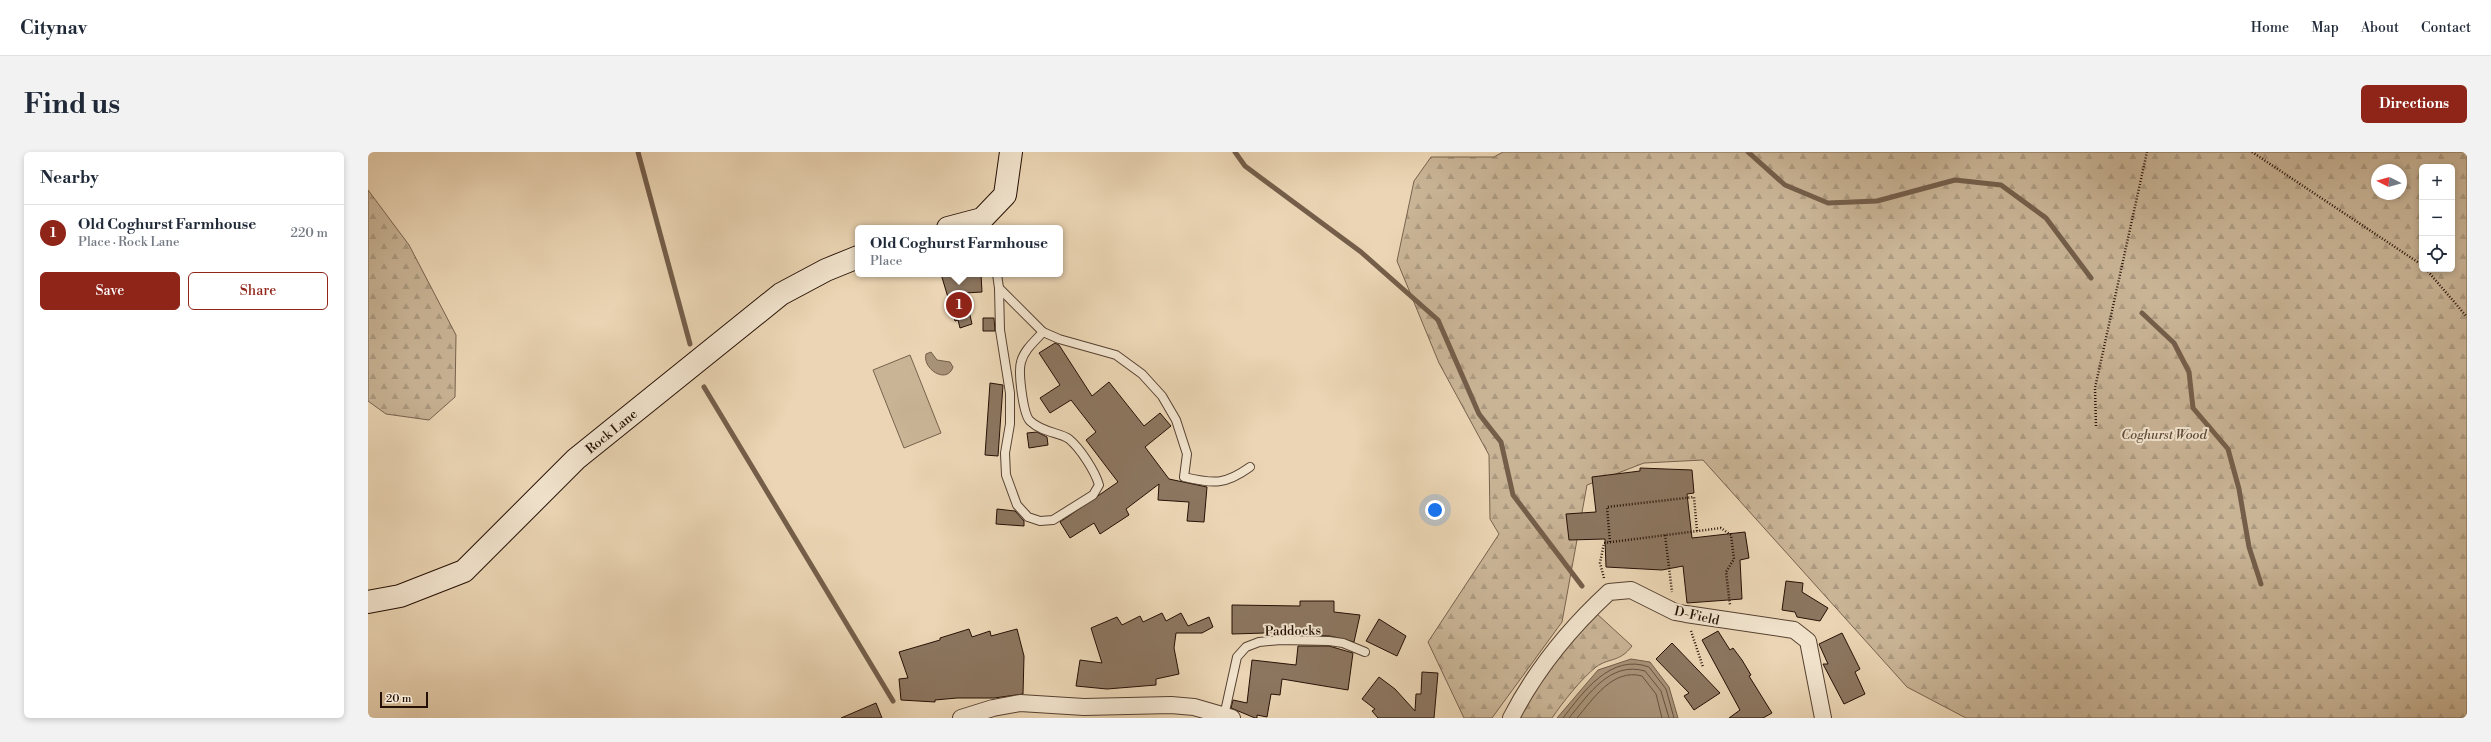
<!DOCTYPE html>
<html lang="en">
<head>
<meta charset="utf-8">
<style>
	:root { --surface:#fff; --page:#f2f2f3; --text:#1f2937; --muted:#747a83; --line:#e0e1e3; --accent:#8f2418 }
	body { margin:0; font-family:"Libre Bodoni",serif; background:var(--page); color:var(--text) }
	.controls { position:absolute; right:12px; top:12px; display:grid; overflow:hidden; border-radius:6px; box-shadow:0 2px 6px #0003 }
	.controls button { width:36px; height:36px; display:grid; place-items:center; padding:0; border:0; border-bottom:1px solid var(--line); background:var(--surface); color:var(--text); font:20px sans-serif }
	.compass { position:absolute; left:2003px; top:12px; width:36px; height:36px; border-radius:50%; background:var(--surface); box-shadow:0 2px 6px #0003; rotate:276deg }
	.scale { position:absolute; left:12px; bottom:10px; width:48px; box-sizing:border-box; padding-left:4px; border:2px solid #251005; border-top:0; font-size:11px; line-height:14px; white-space:nowrap; color:#251005; -webkit-text-stroke:3px #f2e4ce; paint-order:stroke }
	.you { position:absolute; left:1067px; top:358px; width:14px; height:14px; margin:-10px; border:3px solid #fff; border-radius:50%; background:#1a73e8; box-shadow:0 0 0 6px #1a73e833 }
	.badge { display:grid; place-items:center; width:26px; height:26px; border-radius:50%; background:var(--accent); color:#fff; font-size:13px; font-weight:700 }
	.pin { position:absolute; translate:-50% -50%; border:2px solid #fff; box-shadow:0 1px 4px #0006 }
	.popup { position:absolute; left:487px; top:73px; width:208px; height:52px; box-sizing:border-box; display:grid; place-content:center; border-radius:6px; background:var(--surface); filter:drop-shadow(0 1px 3px #0005); font-size:13px; white-space:nowrap; color:var(--muted) }
	.popup b { font-size:15px; color:var(--text) }
	.popup::after { content:''; position:absolute; left:50%; top:100%; margin-left:-8px; border:8px solid transparent; border-top-color:var(--surface) }
	.list { margin:0; padding:0; list-style:none }
	h2 { display:flex; justify-content:space-between; align-items:center; height:52px; margin:0; padding:0 16px; font-size:17px }
	h2 small { font-size:13px; font-weight:400; color:var(--muted) }
	.list li { display:grid; grid-template-columns:26px 1fr auto; gap:12px; align-items:center; box-sizing:border-box; height:56px; padding:0 16px; border-top:1px solid var(--line) }
	.list b { display:block; font-size:15px; white-space:nowrap }
	.list p { margin:0; font-size:13px; white-space:nowrap; color:var(--muted) }
	.list em { font-size:13px; font-style:normal; color:var(--muted) }
	.actions { display:flex; gap:8px; padding:12px 16px }
	.actions a { flex:1; padding:9px 0; border:1px solid var(--accent); border-radius:6px; text-align:center; font-size:14px; color:var(--accent) }
	.actions .main { background:var(--accent); color:#fff }
	.icon { flex:none; width:22px; height:22px; fill:none; stroke:currentColor; stroke-width:2; stroke-linecap:round; stroke-linejoin:round }
	.map { position:relative; flex:none; width:2099px; height:566px; overflow:hidden; border-radius:6px }
	header { display:flex; align-items:center; gap:24px; box-sizing:border-box; height:56px; padding:0 20px; background:var(--surface); border-bottom:1px solid var(--line) }
	header strong { font-size:19px }
	nav { display:flex; gap:22px; margin-inline-start:auto; font-size:14px }
	.intro { display:flex; align-items:center; justify-content:space-between; box-sizing:border-box; height:96px; padding:0 24px }
	h1 { margin:0; font-size:28px }
	.button { padding:10px 18px; border-radius:6px; background:var(--accent); color:#fff; font-size:14px; font-weight:700 }
	main { display:flex; gap:24px; padding:0 24px }
	aside { flex:1; background:var(--surface); border-radius:6px; box-shadow:0 2px 6px #0003 }
	.map>svg:first-child { display:block }
	.forest { fill:url(#forest-firs); stroke:#77624e; fill-rule:evenodd }
	.pitch { fill:#c9b496; stroke:#77624e }
	.water { fill:#a89278; stroke:#745e4a }
	.lines { fill:none; stroke-linecap:round; stroke-linejoin:round }
	.shore { stroke:#66513e; stroke-width:1 }
	.stream { stroke:#745e4a; stroke-width:5 }
	.building { fill:#8c7660; stroke:#251005 }
	.lane-casing { stroke:#564131; stroke-width:10 }
	.street-casing { stroke:#564131; stroke-width:18 }
	.secondary-casing { stroke:#251005; stroke-width:24 }
	.path { stroke:#251005; stroke-width:2.5; stroke-dasharray:1 2; stroke-linecap:butt }
	.lane { stroke:#f2e4ce; stroke-width:8 }
	.street { stroke:#f2e4ce; stroke-width:16 }
	.secondary { stroke:#f2e4ce; stroke-width:22 }
	.labels { text-anchor:middle; stroke-width:4; stroke-linejoin:round; paint-order:stroke }
	.street-label { font-size:13px; fill:#251005; stroke:#f2e4ce }
	.park-label { font-size:13px; font-style:italic; fill:#5e4938; stroke:#f2e4ce }
</style>
</head>
<body>
<header>
<strong>Citynav</strong>
<nav><a>Home</a><a>Map</a><a>About</a><a>Contact</a></nav>
</header>
<div class="intro"><h1>Find us</h1><a class="button">Directions</a></div>
<main>
<aside>
<h2>Nearby<small></small></h2>
<ul class="list">
<li><span class="badge">1</span><div><b>Old Coghurst Farmhouse</b><p>Place · Rock Lane</p></div><em>220 m</em></li>
</ul>
<div class="actions"><a class="main">Save</a><a>Share</a></div>
</aside>
<div class="map">
<svg width="2099" height="566" viewBox="0 0 2099 566">
	<defs>
		<pattern id="forest-firs" width="22" height="20" patternUnits="userSpaceOnUse"><rect width="22" height="20" fill="#c9b496"/><path d="M5 1l3.5 6h-7zM16 11l3.5 6h-7z" fill="#ac9a80"/></pattern>
	</defs>
	<rect width="100%" height="100%" fill="#ebd5b4"/>
	<filter id="stains"><feTurbulence type="fractalNoise" baseFrequency=".005" numOctaves="4"/><feColorMatrix values="0 0 0 0 .2 0 0 0 0 .09 0 0 0 0 .02 0 0 0 .5 -.17"/></filter>
	<radialGradient id="worn" r=".72"><stop offset=".6" stop-color="#630" stop-opacity="0"/><stop offset="1" stop-color="#630" stop-opacity=".3"/></radialGradient>
	<g class="forest">
		<path d="M 1135,0 L 2099,0 L 2099,566 L 1598,566 L 1539,535 L 1335,308 L 1276,311 L 1219,333 L 1194,470 L 1124,566 L 1096,566 L 1060,490 L 1131,382 L 1122,367 L 1121,303 L 1071,211 L 1029,109 L 1046,29 L 1063,5 L 1126,5 ZM 2054,15 L 2084,15 L 2084,117 L 2054,117 ZM 2009,18 L 2033,18 L 2033,42 L 2009,42 Z"/>
		<path d="M 0,38 L 41,93 L 88,183 L 87,245 L 61,268 L 18,262 L 0,249 Z"/>
		<path d="M 1228,461 L 1264,494 C 1251,511 1242,505 1228,515 C 1213,527 1195,550 1184,566 L 1146,566 L 1160,532 Z"/>
	</g>
	<path class="pitch" d="M 542,203 L 573,281 L 536,296 L 505,218 Z"/>
	<g class="water">
		<path d="M 563,200 L 569,208 L 582,210 L 585,215 C 579,233 554,217 558,202 Z"/>
		<path d="M 1263,507 L 1282,510 L 1301,535 L 1310,566 L 1189,566 L 1230,518 Z"/>
	</g>
	<g class="lines">
		<g class="shore">
			<path d="M 1195,566 C 1215,540 1243,501 1281,515 L 1298,537 L 1306,566"/>
			<path d="M 1201,566 C 1221,542 1242,509 1277,519 L 1293,539 L 1301,566"/>
			<path d="M 1209,566 C 1225,547 1245,516 1274,524 L 1288,542 L 1294,566"/>
		</g>
		<g class="stream">
			<path d="M 270,0 L 322,192"/>
			<path d="M 867,0 L 877,14 L 993,100 L 1070,168 L 1111,262 L 1133,290 L 1145,343 L 1214,434"/>
			<path d="M 1380,0 L 1417,33 L 1460,51 L 1509,49 L 1587,28 L 1633,33 L 1678,66 L 1723,126"/>
			<path d="M 1774,161 L 1806,191 L 1821,220 L 1825,256 L 1860,297 L 1871,337 L 1881,395 L 1893,432"/>
			<path d="M 336,235 L 525,549"/>
		</g>
	</g>
	<g class="building">
		<path d="M 573,122 L 613,122 L 614,140 L 597,141 L 604,172 L 592,176 L 590,168 L 587,169 Z"/>
		<path d="M 615,166 L 626,166 L 627,179 L 615,179 Z"/>
		<path d="M 687,191 L 691,193 L 724,244 L 741,230 L 776,274 L 792,261 L 803,274 L 777,295 L 801,327 L 839,335 L 836,370 L 819,369 L 821,350 L 790,348 L 791,332 L 758,357 L 761,363 L 732,382 L 726,371 L 702,386 L 692,370 L 750,330 L 718,288 L 728,280 L 703,248 L 682,261 L 672,246 L 692,233 L 671,201 Z"/>
		<path d="M 622,231 L 635,233 L 630,304 L 617,303 Z"/>
		<path d="M 669,280 L 679,285 L 680,293 L 661,296 L 659,281 Z"/>
		<path d="M 1272,316 L 1324,318 L 1326,341 L 1319,342 L 1324,386 L 1377,380 L 1381,406 L 1372,408 L 1374,447 L 1319,451 L 1315,414 L 1294,418 L 1238,415 L 1237,387 L 1201,388 L 1198,362 L 1228,360 L 1224,325 L 1272,319 Z"/>
		<path d="M 629,357 L 647,359 L 656,369 L 656,374 L 628,372 Z"/>
		<path d="M 1418,429 L 1435,431 L 1434,440 L 1460,456 L 1452,469 L 1429,465 L 1427,460 L 1414,458 Z"/>
		<path d="M 932,449 L 966,449 L 966,460 L 992,463 L 986,490 L 962,484 L 932,483 L 932,480 L 864,482 L 864,453 L 932,454 Z"/>
		<path d="M 794,461 L 798,469 L 813,461 L 820,474 L 841,465 L 845,475 L 834,481 L 808,481 L 806,496 L 811,522 L 788,527 L 788,533 L 739,537 L 708,534 L 712,508 L 734,511 L 723,476 L 749,465 L 754,473 L 772,464 L 775,470 Z"/>
		<path d="M 1011,467 L 1038,484 L 1029,504 L 998,489 Z"/>
		<path d="M 601,477 L 604,485 L 622,479 L 623,484 L 649,477 L 656,504 L 655,542 L 626,546 L 589,546 L 567,548 L 567,550 L 533,548 L 531,527 L 540,526 L 531,500 L 572,488 L 572,486 Z"/>
		<path d="M 1350,479 L 1362,498 L 1365,496 L 1374,508 L 1383,523 L 1381,524 L 1404,561 L 1395,566 L 1361,566 L 1372,558 L 1334,488 Z"/>
		<path d="M 1474,481 L 1492,517 L 1487,520 L 1497,542 L 1476,552 L 1455,512 L 1460,512 L 1451,492 Z"/>
		<path d="M 1304,491 L 1352,541 L 1326,558 L 1316,544 L 1321,541 L 1288,507 Z"/>
		<path d="M 930,494 L 961,494 L 985,501 L 980,538 L 914,527 L 912,543 L 903,542 L 899,565 L 889,563 L 889,566 L 887,566 L 863,556 L 865,548 L 879,551 L 884,508 L 928,513 Z"/>
		<path d="M 1054,520 L 1070,521 L 1066,566 L 1010,566 L 1004,559 L 1007,557 L 994,547 L 1011,525 L 1027,537 L 1047,559 L 1048,542 L 1053,542 Z"/>
		<path d="M 508,551 L 514,566 L 473,566 Z"/>
	</g>
	<g class="lines">
		<g class="lane-casing">
			<g id="lane">
				<path d="M 629,122 L 631,136 L 675,180 L 691,187 L 748,203 L 774,222 L 794,244 L 808,268 L 819,302 L 816,325 C 846,332 857,333 882,315"/>
				<path d="M 631,136 L 632,178 L 642,241 L 642,272 L 637,301 L 638,323 L 649,353 L 660,365 L 672,369 L 685,368 L 725,343 L 731,333 C 727,319 712,296 701,287 C 691,280 675,281 662,269 C 655,262 650,220 653,210 C 656,198 667,189 675,180"/>
				<path d="M 856,564 L 869,505 L 878,495 L 891,490 L 913,488 L 961,489 L 975,491 L 997,500"/>
			</g>
		</g>
		<g class="street-casing">
			<g id="street">
				<path d="M 593,566 L 625,556 L 652,551 L 716,555 L 803,553 L 826,555 L 864,566"/>
				<path d="M 1143,566 C 1168,517 1201,477 1241,440 L 1263,438 L 1307,460 L 1318,462 L 1426,478 L 1440,489 L 1455,566"/>
			</g>
		</g>
		<g class="secondary-casing">
			<g id="secondary">
				<path d="M 580,76 L 614,67 L 637,43 L 643,0"/>
				<path d="M 0,450 L 32,444 L 96,419 L 208,307 L 413,142 L 458,118 L 490,105"/>
			</g>
		</g>
		<g class="path">
			<path d="M 1884,0 L 2054,113"/>
			<path d="M 2058,117 L 2099,165"/>
			<path d="M 1728,274 L 1727,236 L 1779,0"/>
			<path d="M 1297,383 L 1304,440"/>
			<path d="M 1242,390 L 1239,355 L 1326,345 L 1329,379"/>
			<path d="M 1236,426 L 1232,411 L 1236,391 L 1353,376 L 1363,383 L 1366,407 L 1358,420 L 1362,453"/>
			<path d="M 1323,479 L 1335,515"/>
		</g>
		<use href="#lane" class="lane"/>
		<use href="#street" class="street"/>
		<use href="#secondary" class="secondary"/>
	</g>
	<g class="labels">
		<g class="street-label">
			<text transform="translate(243 279) rotate(-39)" y="5">Rock Lane</text>
			<text transform="translate(1329 463) rotate(13)" y="5">D-Field</text>
			<text transform="translate(925 478) rotate(-1)" y="5">Paddocks</text>
		</g>
		<g class="park-label">
			<text x="1796" y="287">Coghurst Wood</text>
		</g>
	</g>
	<rect width="100%" height="100%" filter="url(#stains)"/>
	<rect width="100%" height="100%" fill="url(#worn)"/>
</svg>
<div class="controls">
<button>+</button>
<button>−</button>
<button><svg class="icon" aria-label="locate" viewBox="0 0 24 24"><circle cx="12" cy="12" r="6"/><path d="M12 2v4M12 18v4M2 12h4M18 12h4"/></svg></button>
</div>
<svg class="compass" viewBox="-18 -18 36 36"><path d="M0-13l5 13h-10z" fill="#e53935"/><path d="M0 13l5-13h-10z" fill="#747a83"/></svg>
<div class="scale">20 m</div>
<div class="you"></div>
<div class="pin badge" style="left:591px;top:153px">1</div>
<div class="popup"><b>Old Coghurst Farmhouse</b>Place</div>
</div>
</main>
</body>
</html>
